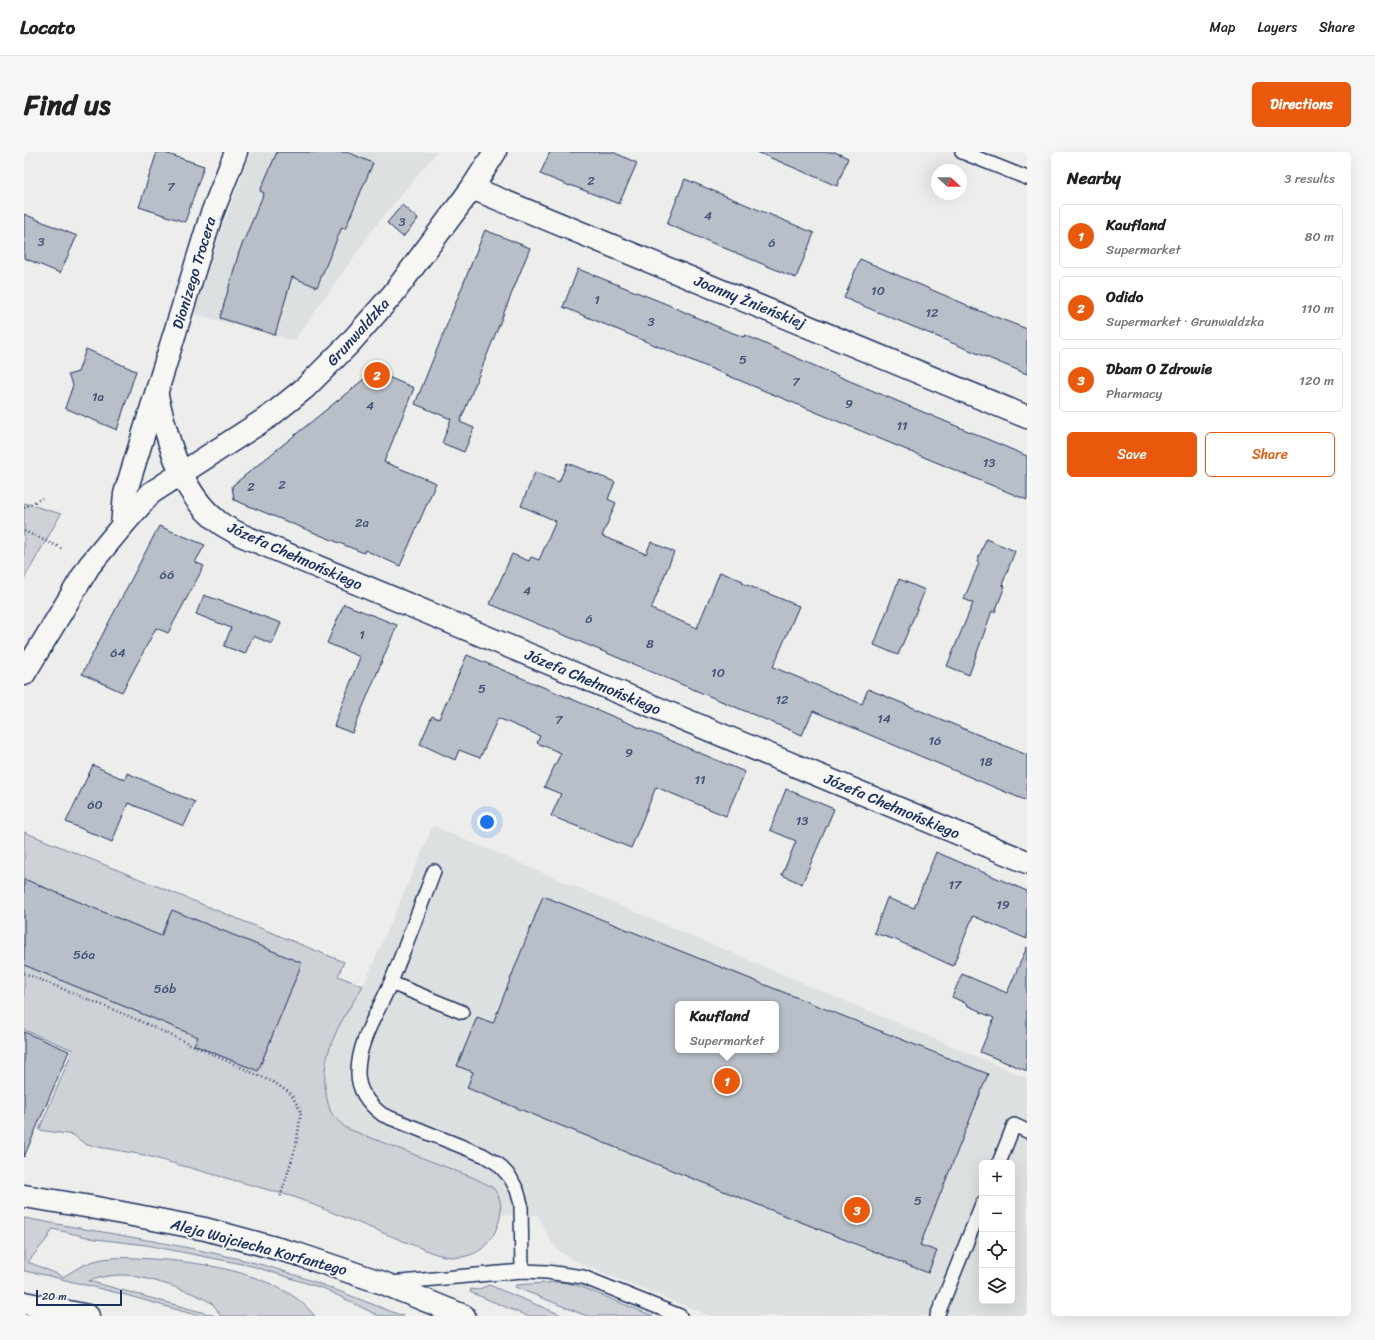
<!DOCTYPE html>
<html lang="en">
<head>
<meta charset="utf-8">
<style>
	:root { --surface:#fff; --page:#f6f6f6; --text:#202124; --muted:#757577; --line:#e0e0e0; --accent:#ea580c }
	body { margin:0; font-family:Sriracha,sans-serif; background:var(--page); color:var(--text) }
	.controls { position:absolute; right:12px; bottom:12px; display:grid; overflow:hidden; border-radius:6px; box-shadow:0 4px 16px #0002 }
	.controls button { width:36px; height:36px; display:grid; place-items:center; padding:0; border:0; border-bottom:1px solid var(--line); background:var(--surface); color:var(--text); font:20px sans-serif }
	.compass { position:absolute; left:907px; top:12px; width:36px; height:36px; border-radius:50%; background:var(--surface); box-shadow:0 4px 16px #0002; rotate:112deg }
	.scale { position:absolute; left:12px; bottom:10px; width:86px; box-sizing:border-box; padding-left:4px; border:2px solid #1b2f5e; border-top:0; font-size:11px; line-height:14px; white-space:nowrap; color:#1b2f5e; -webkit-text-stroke:3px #f6f6f2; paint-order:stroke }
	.you { position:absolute; left:463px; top:670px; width:14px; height:14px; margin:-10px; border:3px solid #fff; border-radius:50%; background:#1a73e8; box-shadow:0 0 0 6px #1a73e833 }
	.badge { display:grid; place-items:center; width:26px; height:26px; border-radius:50%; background:var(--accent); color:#fff; font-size:13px; font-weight:700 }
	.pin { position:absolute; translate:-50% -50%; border:2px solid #fff; box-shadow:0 1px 4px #0006 }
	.popup { position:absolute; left:651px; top:849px; width:104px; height:52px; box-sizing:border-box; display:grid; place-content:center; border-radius:6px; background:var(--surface); filter:drop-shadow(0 1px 3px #0005); font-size:13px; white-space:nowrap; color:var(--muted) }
	.popup b { font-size:15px; color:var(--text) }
	.popup::after { content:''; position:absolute; left:50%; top:100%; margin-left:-8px; border:8px solid transparent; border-top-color:var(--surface) }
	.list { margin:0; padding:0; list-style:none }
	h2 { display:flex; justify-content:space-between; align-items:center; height:52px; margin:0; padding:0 16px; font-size:17px }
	h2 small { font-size:13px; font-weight:400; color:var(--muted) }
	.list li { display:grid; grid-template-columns:26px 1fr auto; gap:12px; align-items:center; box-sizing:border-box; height:64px; margin:0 8px 8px; padding:0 8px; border:1px solid var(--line); border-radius:6px }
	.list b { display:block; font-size:15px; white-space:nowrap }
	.list p { margin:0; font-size:13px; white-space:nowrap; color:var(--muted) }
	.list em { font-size:13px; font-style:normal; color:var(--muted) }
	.actions { display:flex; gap:8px; padding:12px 16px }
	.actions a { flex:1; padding:9px 0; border:1px solid var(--accent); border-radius:6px; text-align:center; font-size:14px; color:var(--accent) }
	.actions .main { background:var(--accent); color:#fff }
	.icon { flex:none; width:22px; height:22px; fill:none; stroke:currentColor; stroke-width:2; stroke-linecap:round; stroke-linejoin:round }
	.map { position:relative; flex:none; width:1003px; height:1164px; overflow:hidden; border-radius:6px }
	header { display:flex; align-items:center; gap:24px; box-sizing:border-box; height:56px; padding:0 20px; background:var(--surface); border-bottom:1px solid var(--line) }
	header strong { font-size:19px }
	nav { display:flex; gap:22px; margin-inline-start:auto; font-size:14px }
	.intro { display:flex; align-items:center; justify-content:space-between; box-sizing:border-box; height:96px; padding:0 24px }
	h1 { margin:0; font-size:28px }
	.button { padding:10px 18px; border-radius:6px; background:var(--accent); color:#fff; font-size:14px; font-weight:700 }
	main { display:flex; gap:24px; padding:0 24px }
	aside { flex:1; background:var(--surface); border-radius:6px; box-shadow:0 4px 16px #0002 }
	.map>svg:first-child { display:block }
	.built { fill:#dde0e1; fill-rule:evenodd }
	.green { fill:#ced2d7; stroke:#74809a }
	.building { fill:#b9bfc8; stroke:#1b2f5e; fill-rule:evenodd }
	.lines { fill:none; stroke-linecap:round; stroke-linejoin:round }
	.service-casing { stroke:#1b2f5e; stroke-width:16 }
	.minor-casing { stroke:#1b2f5e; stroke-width:25 }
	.tertiary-casing { stroke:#1b2f5e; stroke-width:25 }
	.secondary-casing { stroke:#1b2f5e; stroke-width:25 }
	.path { stroke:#1b2f5e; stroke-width:2.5; stroke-dasharray:1 3; stroke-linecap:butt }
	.service { stroke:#f6f6f2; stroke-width:13 }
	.minor { stroke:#f6f6f2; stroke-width:22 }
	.tertiary { stroke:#f6f6f2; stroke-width:22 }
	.secondary { stroke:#f6f6f2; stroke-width:22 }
	.labels { text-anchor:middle; stroke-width:3.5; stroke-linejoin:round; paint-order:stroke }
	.number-label { font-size:13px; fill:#425378 }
	.street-label { font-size:15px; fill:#1b2f5e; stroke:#f6f6f2 }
</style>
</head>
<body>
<header>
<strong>Locato</strong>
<nav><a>Map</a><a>Layers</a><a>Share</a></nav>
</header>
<div class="intro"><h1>Find us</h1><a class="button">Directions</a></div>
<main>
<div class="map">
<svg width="1003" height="1164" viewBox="0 0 1003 1164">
	<rect width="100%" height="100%" fill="#edeeec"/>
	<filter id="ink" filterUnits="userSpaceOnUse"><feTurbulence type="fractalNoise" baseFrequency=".025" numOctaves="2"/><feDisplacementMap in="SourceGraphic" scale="8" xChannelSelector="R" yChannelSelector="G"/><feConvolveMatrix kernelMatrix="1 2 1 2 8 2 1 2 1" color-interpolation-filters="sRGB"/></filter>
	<g filter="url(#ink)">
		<g class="built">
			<path d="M 227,0 L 413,0 L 357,67 L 270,189 L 170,162 L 198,75 Z"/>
			<path d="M 409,674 L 1003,926 L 1003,1164 L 686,1164 L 550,1109 L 534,1098 L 526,1088 L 514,1063 L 476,1063 L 477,1056 L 460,1031 L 322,976 L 308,961 L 302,947 L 300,919 L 306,895 L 318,867 L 339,834 ZM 654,852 L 752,852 L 752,898 L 654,898 ZM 958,1011 L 988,1011 L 988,1149 L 958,1149 Z"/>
		</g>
		<g class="green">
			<path d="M 0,351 L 37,362 L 0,427 Z"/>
			<path d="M 0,680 L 320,810 L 314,824 L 339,834 C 320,864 298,896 301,933 C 302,942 303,951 307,960 C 310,966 317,971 322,976 L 450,1026 C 456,1029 463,1032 469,1036 C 487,1054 471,1092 451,1101 C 437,1108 422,1105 409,1101 L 270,1045 L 252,1040 L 120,1003 L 63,993 L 49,983 L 15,978 L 49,898 L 0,878 Z"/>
			<path d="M 0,1066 C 75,1080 150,1091 224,1109 C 277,1122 328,1145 379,1164 L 355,1164 L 301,1137 L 228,1114 L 122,1093 L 71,1087 L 29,1077 L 22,1088 L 4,1110 L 31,1121 L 39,1125 C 50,1118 61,1111 74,1108 C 92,1104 110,1106 129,1107 C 175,1110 226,1118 266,1142 C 276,1148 284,1156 291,1164 L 196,1164 C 194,1159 192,1155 187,1151 C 172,1140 117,1123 99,1123 C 87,1123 76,1125 65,1129 L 192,1164 L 175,1164 L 102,1143 L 21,1123 L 0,1119 Z"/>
			<path d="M 534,1130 L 543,1131 L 555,1134 L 629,1164 L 563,1164 L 491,1135 L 492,1133 Z"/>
			<path d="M 465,1133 L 540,1164 L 503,1164 L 446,1140 L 447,1137 L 453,1138 Z"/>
		</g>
		<g class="building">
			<path d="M 133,0 L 138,0 L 180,14 L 161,70 L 115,55 Z"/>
			<path d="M 253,0 L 323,0 L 349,11 L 321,77 L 318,75 L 293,135 L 268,125 L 251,183 L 196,166 L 215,100 L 240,41 L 236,39 Z"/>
			<path d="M 526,0 L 589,0 L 613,11 L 595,52 L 546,33 L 546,34 L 516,22 Z"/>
			<path d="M 733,0 L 811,0 L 824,6 L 813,34 Z"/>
			<path d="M 661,27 L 790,81 L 772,126 L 643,72 Z"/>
			<path d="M 378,53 L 394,67 L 379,85 L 363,71 Z"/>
			<path d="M 0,62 L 53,84 L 36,121 L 0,106 Z"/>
			<path d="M 461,78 L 506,96 L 436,270 L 450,276 L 440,300 L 418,291 L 427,267 L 391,252 Z"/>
			<path d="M 836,107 L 943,153 L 943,154 L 1003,177 L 1003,222 L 820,146 Z"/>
			<path d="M 554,117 L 640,151 L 701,178 L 720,185 L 721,183 L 807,221 L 1003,304 L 1003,348 L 539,155 Z"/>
			<path d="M 62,197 L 112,219 L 93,278 L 41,256 L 49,233 L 44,223 L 54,220 Z"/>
			<path d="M 350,219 L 390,236 L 360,310 L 412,331 L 376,414 L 341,398 L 340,401 L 210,348 L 208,334 Z"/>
			<path d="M 543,311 L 591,330 L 584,347 L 592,351 L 578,384 L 622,402 L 627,390 L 650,400 L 627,457 L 673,476 L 696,420 L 719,429 L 718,431 L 775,454 L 749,515 L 838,552 L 844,537 L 1003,603 L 1003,649 L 789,559 L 778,583 L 466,452 L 488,402 L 505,409 L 507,405 L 515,408 L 532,369 L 497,354 L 511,320 L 535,330 Z"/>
			<path d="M 135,374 L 181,393 L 171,410 L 180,414 L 144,481 L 132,476 L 98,540 L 58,522 Z"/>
			<path d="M 962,387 L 991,399 L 978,433 L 981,434 L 971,460 L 968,459 L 945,523 L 923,514 L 949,451 L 940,447 L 955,411 L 953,410 Z"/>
			<path d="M 875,427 L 901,438 L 874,503 L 850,493 Z"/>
			<path d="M 180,443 L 257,471 L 248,492 L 229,484 L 221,502 L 200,494 L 207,476 L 172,462 Z"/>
			<path d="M 320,452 L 373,473 L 328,581 L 310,574 L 336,505 L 303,491 Z"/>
			<path d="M 443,503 L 721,620 L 702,664 L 632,635 L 607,696 L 527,664 L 537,642 L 520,635 L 537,601 L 513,591 L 516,584 L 474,566 L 456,606 L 435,598 L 431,608 L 396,592 L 408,564 L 415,567 Z"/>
			<path d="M 69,613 L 101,628 L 103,621 L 171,650 L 160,674 L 104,651 L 88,690 L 42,670 Z"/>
			<path d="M 762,637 L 810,657 L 778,732 L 758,723 L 772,689 L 746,678 Z"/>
			<path d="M 912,700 L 1003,739 L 1003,787 L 949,764 L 929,814 L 872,788 L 850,781 L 863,746 L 890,756 Z"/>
			<path d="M 0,727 L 137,784 L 148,758 L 278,811 L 234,919 L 170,893 L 174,885 L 0,813 Z"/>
			<path d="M 519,744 L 964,922 L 896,1093 L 913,1099 L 904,1121 L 443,936 L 449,920 L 433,914 L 453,865 L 469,871 ZM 654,852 L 752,852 L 752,898 L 654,898 Z"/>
			<path d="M 1003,795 L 1003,919 L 956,900 L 970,866 L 956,860 L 956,859 L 942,853 L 943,852 L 928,845 L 938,822 L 983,841 Z"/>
			<path d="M 0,880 L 45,899 L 0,1005 Z"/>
		</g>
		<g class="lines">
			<g class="service-casing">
				<g id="service">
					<path d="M 938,0 L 1003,26"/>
					<path d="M 410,719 C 396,756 382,793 367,830 C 355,859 334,888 334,921 C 334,939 344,952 359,963 L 459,1003 L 474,1012 L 486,1025 L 493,1038 L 497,1052 L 498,1119"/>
					<path d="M 367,831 L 438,860"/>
					<path d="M 975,1011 L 990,973 L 1003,979"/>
					<path d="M 366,1131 L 498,1119 L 523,1120 L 559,1125 L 656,1164"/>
					<path d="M 913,1164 L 958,1052"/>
				</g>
			</g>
			<g class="minor-casing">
				<g id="minor">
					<path d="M 448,36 L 1003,265"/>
					<path d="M 133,244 C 143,285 156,339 191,367 C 198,374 208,378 217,383 L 1003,710"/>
					<path d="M 98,374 L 101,342 L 187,64 L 212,0"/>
				</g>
			</g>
			<g class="tertiary-casing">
				<path id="tertiary" d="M 0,522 L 65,414 L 98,374 L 127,341 L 246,264 L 281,236 L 325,192 L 369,142 L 448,36 L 471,0"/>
			</g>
			<g class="secondary-casing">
				<g id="secondary">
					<path d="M 0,1044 L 67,1055 L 181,1077 L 273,1102 L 359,1131 L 440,1164"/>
					<path d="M 0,1151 L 64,1164"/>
				</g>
			</g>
			<g class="path">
				<path d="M 0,356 L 18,346"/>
				<path d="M 0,379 L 39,397"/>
				<path d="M 0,821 L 107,865 L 251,931 L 267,942 L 277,960 L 272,994 L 256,1046"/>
			</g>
			<use href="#service" class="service"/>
			<use href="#minor" class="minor"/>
			<use href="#tertiary" class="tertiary"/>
			<use href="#secondary" class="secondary"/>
		</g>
	</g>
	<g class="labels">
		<g class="number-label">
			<text x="567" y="33">2</text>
			<text x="147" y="39">7</text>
			<text x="684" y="68">4</text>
			<text x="378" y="74">3</text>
			<text x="17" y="94">3</text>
			<text x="748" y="95">6</text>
			<text x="854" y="143">10</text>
			<text x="573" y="152">1</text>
			<text x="908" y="165">12</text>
			<text x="627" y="174">3</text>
			<text x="719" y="212">5</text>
			<text x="772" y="234">7</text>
			<text x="74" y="249">1a</text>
			<text x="825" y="256">9</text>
			<text x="346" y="258">4</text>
			<text x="878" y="278">11</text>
			<text x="965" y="315">13</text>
			<text x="258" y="337">2</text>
			<text x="227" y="339">2</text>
			<text x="338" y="375">2a</text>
			<text x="143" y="427">66</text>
			<text x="503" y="443">4</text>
			<text x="565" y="471">6</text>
			<text x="338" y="487">1</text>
			<text x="626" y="496">8</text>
			<text x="94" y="505">64</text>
			<text x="694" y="525">10</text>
			<text x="458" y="541">5</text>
			<text x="758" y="552">12</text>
			<text x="860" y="571">14</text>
			<text x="535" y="572">7</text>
			<text x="911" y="593">16</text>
			<text x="605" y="605">9</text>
			<text x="962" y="614">18</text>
			<text x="676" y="632">11</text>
			<text x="71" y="657">60</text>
			<text x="778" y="673">13</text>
			<text x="931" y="737">17</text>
			<text x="979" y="757">19</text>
			<text x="60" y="807">56a</text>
			<text x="141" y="841">56b</text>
			<text x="894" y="1053">5</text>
		</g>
		<g class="street-label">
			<text transform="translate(170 121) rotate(-73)" y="5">Dionizego Trocera</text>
			<text transform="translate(726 150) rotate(22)" y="5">Joanny Żnieńskiej</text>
			<text transform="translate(334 180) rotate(-48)" y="5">Grunwaldzka</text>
			<text transform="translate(271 404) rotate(24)" y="5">Józefa Chełmońskiego</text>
			<text transform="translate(569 530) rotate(23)" y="5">Józefa Chełmońskiego</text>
			<text transform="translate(868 654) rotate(23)" y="5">Józefa Chełmońskiego</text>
			<text transform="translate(235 1095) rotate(15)" y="5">Aleja Wojciecha Korfantego</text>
		</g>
	</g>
</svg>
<div class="controls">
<button>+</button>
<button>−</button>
<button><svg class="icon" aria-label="locate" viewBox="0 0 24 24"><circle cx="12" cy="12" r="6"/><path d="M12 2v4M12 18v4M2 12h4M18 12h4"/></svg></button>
<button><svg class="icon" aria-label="layers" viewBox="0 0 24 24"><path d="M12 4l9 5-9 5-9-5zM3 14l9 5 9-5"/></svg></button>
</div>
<svg class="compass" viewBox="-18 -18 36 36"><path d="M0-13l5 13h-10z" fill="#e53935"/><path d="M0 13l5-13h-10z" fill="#757577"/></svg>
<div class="scale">20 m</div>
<div class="you"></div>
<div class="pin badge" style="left:703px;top:929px">1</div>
<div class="popup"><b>Kaufland</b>Supermarket</div>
<div class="pin badge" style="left:353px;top:223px">2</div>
<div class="pin badge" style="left:833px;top:1058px">3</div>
</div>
<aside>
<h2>Nearby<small>3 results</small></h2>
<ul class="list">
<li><span class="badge">1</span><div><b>Kaufland</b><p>Supermarket</p></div><em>80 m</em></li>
<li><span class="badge">2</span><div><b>Odido</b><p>Supermarket · Grunwaldzka</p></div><em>110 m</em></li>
<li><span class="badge">3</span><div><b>Dbam O Zdrowie</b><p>Pharmacy</p></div><em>120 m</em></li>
</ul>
<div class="actions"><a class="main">Save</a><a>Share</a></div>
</aside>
</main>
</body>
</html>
